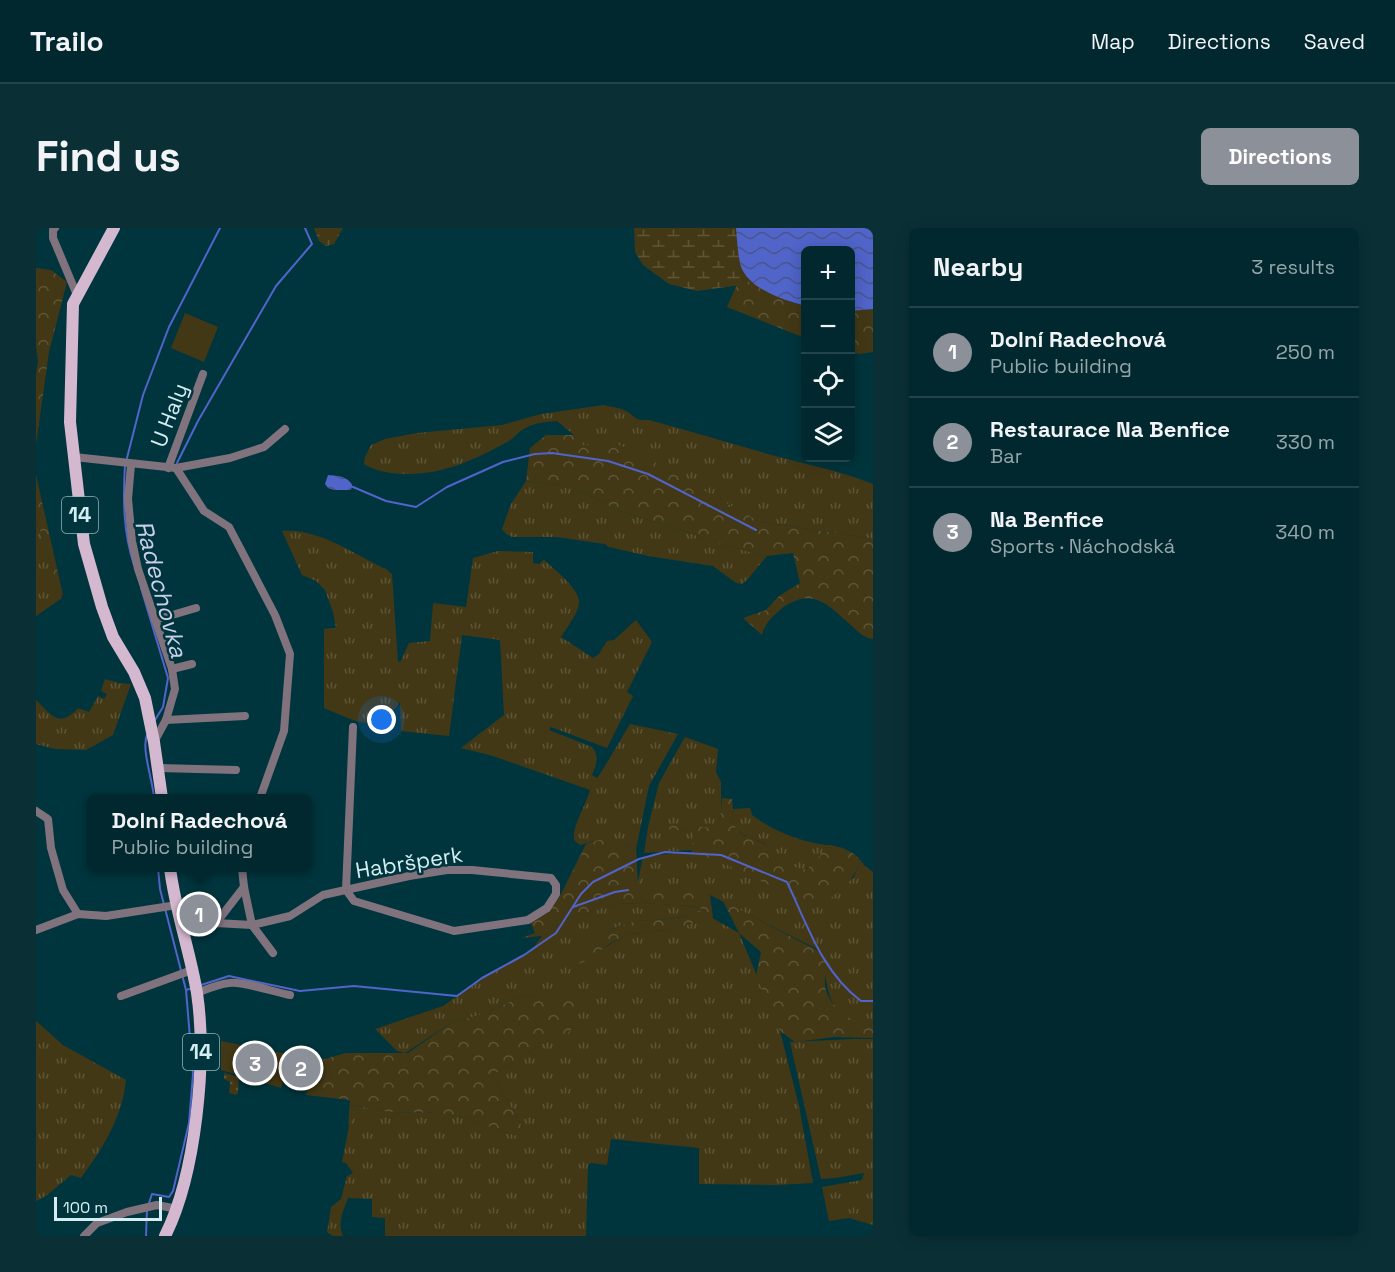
<!DOCTYPE html>
<html lang="en">
<head>
<meta charset="utf-8">
<style>
	:root { --surface:#00282e; --page:#0a3036; --text:#f1f3f6; --muted:#95a6aa; --line:#22444a; --accent:#8c9099 }
	body { margin:0; font-family:"Space Grotesk",sans-serif; background:var(--page); color:var(--text) }
	.controls { position:absolute; right:18px; top:18px; display:grid; overflow:hidden; border-radius:9px; box-shadow:0 3px 15px #0003 }
	.controls button { width:54px; height:54px; display:grid; place-items:center; padding:0; border:0; border-bottom:2px solid var(--line); background:var(--surface); color:var(--text); font:30px sans-serif }
	.scale { position:absolute; left:18px; bottom:15px; width:108px; box-sizing:border-box; padding-left:6px; border:3px solid #d4edf2; border-top:0; font-size:16px; line-height:21px; white-space:nowrap; color:#d4edf2; -webkit-text-stroke:4px #00353d; paint-order:stroke }
	.you { position:absolute; left:346px; top:492px; width:21px; height:21px; margin:-15px; border:4px solid #fff; border-radius:50%; background:#1a73e8; box-shadow:0 0 0 9px #1a73e833 }
	.badge { display:grid; place-items:center; width:39px; height:39px; border-radius:50%; background:var(--accent); color:#fff; font-size:20px; font-weight:700 }
	.pin { position:absolute; translate:-50% -50%; border:3px solid #fff; box-shadow:0 2px 6px #0006 }
	.popup { position:absolute; left:51px; top:566px; width:225px; height:78px; box-sizing:border-box; display:grid; place-content:center; border-radius:9px; background:var(--surface); filter:drop-shadow(0 2px 4px #0005); font-size:20px; white-space:nowrap; color:var(--muted) }
	.popup b { font-size:22px; color:var(--text) }
	.popup::after { content:''; position:absolute; left:50%; top:100%; margin-left:-12px; border:12px solid transparent; border-top-color:var(--surface) }
	.list { margin:0; padding:0; list-style:none }
	h2 { display:flex; justify-content:space-between; align-items:center; height:78px; margin:0; padding:0 24px; font-size:26px }
	h2 small { font-size:20px; font-weight:400; color:var(--muted) }
	.list li { display:grid; grid-template-columns:39px 1fr auto; gap:18px; align-items:center; box-sizing:border-box; height:90px; padding:0 24px; border-top:2px solid var(--line) }
	.list b { display:block; font-size:22px; white-space:nowrap }
	.list p { margin:0; font-size:20px; white-space:nowrap; color:var(--muted) }
	.list em { font-size:20px; font-style:normal; color:var(--muted) }
	.icon { flex:none; width:33px; height:33px; fill:none; stroke:currentColor; stroke-width:2; stroke-linecap:round; stroke-linejoin:round }
	.map { position:relative; flex:none; width:837px; height:1008px; overflow:hidden; border-radius:9px }
	header { display:flex; align-items:center; gap:36px; box-sizing:border-box; height:84px; padding:0 30px; background:var(--surface); border-bottom:2px solid var(--line) }
	header strong { font-size:28px }
	nav { display:flex; gap:33px; margin-inline-start:auto; font-size:21px }
	.intro { display:flex; align-items:center; justify-content:space-between; box-sizing:border-box; height:144px; padding:0 36px }
	h1 { margin:0; font-size:42px }
	.button { padding:15px 27px; border-radius:9px; background:var(--accent); color:#fff; font-size:21px; font-weight:700 }
	main { display:flex; gap:36px; padding:0 36px }
	aside { flex:1; background:var(--surface); border-radius:9px; box-shadow:0 3px 15px #0003 }
	.map>svg:first-child { display:block }
	.grass { fill:url(#grass-tufts) }
	.forest { fill:url(#forest-crowns) }
	.wetland { fill:url(#wetland-marsh) }
	.park { fill:url(#park-dots) }
	.pitch { fill:#433815 }
	.water { fill:url(#water-waves) }
	.lines { fill:none; stroke-linecap:round; stroke-linejoin:round }
	.stream { stroke:#5064ca; stroke-width:2 }
	.minor { stroke:#81737e; stroke-width:8 }
	.primary { stroke:#d4b8cf; stroke-width:12 }
	.labels { text-anchor:middle; stroke-width:5; stroke-linejoin:round; paint-order:stroke }
	.shield { fill:#00353d; stroke:#94b6bc; stroke-width:1.5 }
	.shield-label { font-size:21px; font-weight:bold; fill:#d4edf2 }
	.street-label { font-size:22px; fill:#d4edf2; stroke:#00353d }
	.water-label { font-size:24px; font-style:italic; fill:#c7cfea; stroke:#00353d }
</style>
</head>
<body>
<header>
<strong>Trailo</strong>
<nav><a>Map</a><a>Directions</a><a>Saved</a></nav>
</header>
<div class="intro"><h1>Find us</h1><a class="button">Directions</a></div>
<main>
<div class="map">
<svg width="837" height="1008" viewBox="0 0 837 1008">
	<defs>
		<pattern id="grass-tufts" width="24" height="20" patternUnits="userSpaceOnUse" patternTransform="scale(1.5)"><rect width="24" height="20" fill="#433815"/><path d="M3 7l-1-3M5 7V3M7 7l1-3M15 17l-1-3M17 17v-4M19 17l1-3" fill="none" stroke="#5d5538"/></pattern>
		<pattern id="forest-crowns" width="20" height="18" patternUnits="userSpaceOnUse" patternTransform="scale(1.5)"><rect width="20" height="18" fill="#433815"/><path d="M2 6a3 3 0 1 1 6 0M12 15a3 3 0 1 1 6 0" fill="none" stroke="#5d5538"/></pattern>
		<pattern id="wetland-marsh" width="20" height="14" patternUnits="userSpaceOnUse" patternTransform="scale(1.5)"><rect width="20" height="14" fill="#433815"/><path d="M1 5h8M5 5V1M11 12h8M15 12V8" fill="none" stroke="#5d5538"/></pattern>
		<pattern id="park-dots" width="8" height="8" patternUnits="userSpaceOnUse" patternTransform="scale(1.5)"><rect width="8" height="8" fill="#433815"/><path d="M2 2h.1M6 6h.1" fill="none" stroke="#5d5538" stroke-width="1.8" stroke-linecap="round"/></pattern>
		<pattern id="water-waves" width="16" height="10" patternUnits="userSpaceOnUse" patternTransform="scale(1.5)"><rect width="16" height="10" fill="#5064ca"/><path d="M0 5q4-4 8 0t8 0" fill="none" stroke="#48568a"/></pattern>
	</defs>
	<rect width="100%" height="100%" fill="#00353d"/>
	<g class="grass">
		<path d="M 568,177 C 575,179 586,180 592,184 C 603,192 599,192 613,192 C 657,204 700,217 743,229 C 775,237 806,244 837,256 L 837,311 L 722,293 L 580,216 L 547,218 L 538,207 L 521,193 C 509,194 496,195 486,202 C 480,206 477,211 471,214 C 440,231 409,246 372,246 C 357,246 341,244 328,236 L 329,229 L 335,217 L 349,211 L 381,205 L 466,197 L 505,186 Z"/>
		<path d="M 490,253 L 521,257 L 549,265 L 581,282 L 703,321 L 731,328 L 711,352 L 706,356 L 700,355 L 677,338 L 612,328 L 573,319 L 569,316 L 520,309 L 476,309 L 469,305 L 466,301 L 475,276 Z"/>
		<path d="M 0,290 L 26,370 L 0,388 Z"/>
		<path d="M 246,303 C 283,300 317,326 350,341 L 356,346 L 362,434 L 365,433 L 373,415 L 394,413 L 397,375 L 430,379 L 437,330 L 462,323 L 497,324 L 497,335 L 503,336 L 508,332 C 517,340 545,362 543,375 C 542,386 531,399 525,409 L 557,430 L 563,426 L 571,413 L 578,412 L 600,392 L 616,414 L 591,464 L 597,468 L 571,520 L 515,499 L 513,502 L 556,519 C 564,528 560,537 556,547 L 561,550 L 566,543 L 594,496 L 642,506 L 613,558 L 600,621 L 586,615 L 562,612 L 544,617 L 538,612 C 536,597 550,578 554,562 L 457,528 L 425,520 L 468,487 L 464,412 L 426,407 L 413,508 L 365,503 L 364,474 C 340,508 320,493 288,480 L 288,401 L 300,400 L 297,384 L 289,362 L 280,353 L 266,347 Z"/>
		<path d="M 69,451 L 83,455 L 95,456 L 77,507 L 50,522 L 19,521 L 0,516 L 0,472 C 17,489 23,500 42,480 L 53,484 L 62,468 L 68,471 L 71,466 L 65,463 Z"/>
		<path d="M 649,509 L 682,521 L 680,544 L 685,554 L 685,581 L 684,593 L 679,601 L 640,602 L 656,604 L 658,610 L 656,622 L 608,625 L 612,599 L 623,555 Z"/>
		<path d="M 714,580 L 716,587 C 735,602 765,614 790,617 C 786,625 779,639 769,641 C 758,644 737,622 729,616 C 721,610 712,612 704,604 C 700,601 698,597 696,593 L 697,581 Z"/>
		<path d="M 639,625 L 655,625 L 677,630 L 708,644 L 817,651 L 824,634 L 837,644 L 837,798 C 788,792 793,760 785,723 L 674,667 L 604,666 L 601,658 L 607,629 Z"/>
		<path d="M 606,675 L 656,678 L 667,682 C 647,693 620,690 597,694 C 580,696 545,718 531,731 L 566,721 L 590,707 L 637,701 L 676,690 L 703,705 L 744,803 L 763,878 L 777,955 L 740,957 L 663,956 L 663,920 L 575,911 L 571,937 L 555,935 L 552,937 L 550,1008 L 349,1008 L 349,990 L 336,989 L 336,971 L 312,970 C 307,983 301,995 307,1008 L 297,1008 L 291,1004 L 295,979 L 305,971 L 311,948 L 317,945 L 310,935 L 306,934 L 317,877 L 352,884 L 402,885 L 422,888 L 478,907 L 490,901 L 485,897 L 457,847 L 504,817 L 531,805 L 517,766 L 486,768 L 451,785 L 415,795 L 369,825 L 361,823 L 339,801 L 407,778 L 452,747 L 494,724 L 506,708 L 531,691 L 578,676 Z"/>
		<path d="M 0,793 L 27,817 L 90,852 C 86,890 67,920 45,950 L 35,947 L 10,968 L 0,973 Z"/>
		<path d="M 818,811 L 837,811 L 837,997 L 813,990 L 793,993 L 786,959 L 826,952 L 828,945 L 799,950 L 785,951 L 754,814 Z"/>
	</g>
	<g class="forest">
		<path d="M 0,40 L 15,42 L 31,54 L 13,124 L 0,216 L 0,147 L 2,134 L 0,117 Z"/>
		<path d="M 707,43 C 727,62 742,71 769,78 L 769,110 L 691,79 Z"/>
		<path d="M 837,81 L 837,124 L 823,126 L 815,124 L 814,83 Z"/>
		<path d="M 510,207 L 538,207 L 547,217 L 580,216 L 599,223 L 722,293 L 837,311 L 837,411 C 828,410 824,405 817,399 C 793,378 777,357 745,381 C 736,389 729,395 726,407 L 707,390 L 730,382 L 743,368 L 764,355 L 757,325 L 731,328 L 703,321 L 581,282 L 549,265 L 521,257 L 490,253 L 494,220 Z"/>
		<path d="M 0,247 L 27,367 L 25,368 L 0,290 Z"/>
		<path d="M 686,570 L 696,571 L 697,581 L 696,593 C 705,613 716,607 730,617 C 740,624 756,643 771,641 C 778,635 787,627 788,617 C 802,616 821,624 828,637 L 824,634 C 816,653 804,671 782,673 C 762,674 742,661 725,653 C 702,642 680,630 655,625 L 658,610 L 656,604 L 630,601 L 629,598 L 650,596 L 679,601 L 684,593 Z"/>
		<path d="M 576,611 L 600,621 C 602,635 600,656 604,666 L 632,661 L 674,667 L 677,690 L 637,701 L 590,707 L 573,716 L 550,733 L 542,736 L 533,734 L 531,731 C 544,718 579,697 597,694 C 619,690 648,694 666,681 L 656,678 L 606,675 L 578,676 L 531,691 L 506,708 L 485,710 L 499,705 L 494,693 L 523,670 L 550,616 L 562,612 Z"/>
		<path d="M 687,673 L 790,727 L 795,734 C 775,764 807,794 837,798 L 837,810 L 798,809 L 759,814 L 744,803 L 720,748 L 725,724 L 703,705 Z"/>
		<path d="M 527,765 L 538,773 L 538,793 L 536,800 L 532,805 L 504,817 L 457,847 L 485,897 L 490,901 L 489,909 L 478,907 L 422,888 L 402,885 L 352,884 L 318,877 L 312,899 L 314,872 L 270,867 L 279,829 L 285,832 L 310,825 L 372,825 L 415,795 L 451,785 L 486,768 Z"/>
	</g>
	<g class="wetland">
		<path d="M 278,0 L 307,0 L 298,16 L 290,18 L 283,13 Z"/>
		<path d="M 598,0 L 750,0 L 726,60 L 712,56 L 661,63 L 633,56 L 607,37 L 599,24 Z"/>
	</g>
	<path class="park" d="M 188,845 L 203,849 L 202,865 L 200,867 L 193,865 L 194,854 L 188,851 Z"/>
	<g class="pitch">
		<path d="M 149,85 L 182,99 L 168,134 L 135,120 Z"/>
		<path d="M 185,813 L 256,827 L 245,860 L 185,842 Z"/>
	</g>
	<g class="water">
		<path d="M 700,0 L 837,0 L 837,81 L 815,83 L 814,22 L 770,22 L 769,78 C 750,73 717,62 707,43 C 702,35 701,10 700,0 Z"/>
		<path d="M 292,247 C 302,248 313,248 317,259 L 314,262 L 298,262 L 292,260 L 289,256 Z"/>
	</g>
	<g class="lines">
		<g class="stream">
			<path d="M 91,230 L 107,167 L 133,99 L 184,0"/>
			<path d="M 141,235 L 162,193 L 240,58 L 276,16 L 269,0"/>
			<path d="M 89,236 C 87,271 87,304 98,337"/>
			<path d="M 317,259 L 350,273 L 380,279 L 411,259 L 467,234 L 499,226 L 516,225 L 572,233 L 612,246 L 720,302"/>
			<path d="M 105,360 L 132,450 L 127,479 L 119,492"/>
			<path d="M 111,507 C 105,521 117,553 118,570"/>
			<path d="M 537,679 L 579,664 L 592,662"/>
			<path d="M 165,757 L 193,748 L 264,763 L 318,758 L 421,768 L 446,750 L 488,727 L 520,705 L 545,666 L 557,654 L 603,631 L 629,624 L 685,627 L 751,654 C 771,696 786,744 825,773 L 837,773"/>
			<path d="M 150,762 L 157,760"/>
			<path d="M 113,975 L 116,966 L 133,969 L 137,963 L 153,895 L 157,846 L 150,762 L 124,661 L 122,640"/>
			<path d="M 110,1008 L 111,981"/>
		</g>
		<g class="minor">
			<path d="M 19,0 L 17,2 L 17,10 L 41,67"/>
			<path d="M 38,229 L 140,240 L 194,230 L 228,219 L 249,201"/>
			<path d="M 95,237 L 92,271 L 96,313 L 102,341 L 136,441 L 139,461 L 130,492 L 118,514"/>
			<path d="M 132,240 L 167,146"/>
			<path d="M 140,240 L 168,283 L 193,299 L 239,387 L 254,426 L 248,503 L 224,570"/>
			<path d="M 119,392 L 160,380"/>
			<path d="M 136,441 L 156,436"/>
			<path d="M 130,492 L 209,488"/>
			<path d="M 123,540 L 200,542"/>
			<path d="M 0,583 L 12,591 L 15,620 L 27,662 L 42,686"/>
			<path d="M 206,640 L 208,659 L 216,697 L 237,725"/>
			<path d="M 180,695 L 208,659"/>
			<path d="M 146,699 L 180,695 L 216,697 L 254,688 L 287,667 L 373,648 L 411,642 L 436,642 L 515,650 L 520,657 L 520,666 L 511,680 L 492,692 L 418,703 L 318,673 L 310,662 L 317,499"/>
			<path d="M 0,702 L 42,686 L 70,688 L 141,677"/>
			<path d="M 161,765 C 171,761 182,756 193,755 C 208,753 237,764 254,767"/>
			<path d="M 85,768 L 156,742"/>
			<path d="M 48,1008 L 61,995 L 91,984 L 121,977 L 141,981"/>
		</g>
		<g class="primary">
			<path d="M 78,0 L 37,76 L 34,194 L 48,316 L 66,379 L 77,409 L 98,444 L 109,470 L 118,514 L 126,570"/>
			<path d="M 129,1008 C 160,946 171,833 161,765 C 154,723 139,682 134,640"/>
		</g>
	</g>
	<g class="labels">
		<g class="shield">
			<rect x="26" y="269" width="36" height="36" rx="4.5"/>
			<rect x="147" y="806" width="36" height="36" rx="4.5"/>
		</g>
		<g class="shield-label">
			<text x="44" y="294">14</text>
			<text x="165" y="831">14</text>
		</g>
		<g class="street-label">
			<text transform="translate(133 187) rotate(-69)" y="8">U Haly</text>
			<text transform="translate(373 634) rotate(-9)" y="8">Habršperk</text>
		</g>
		<g class="water-label">
			<text transform="translate(125 361) rotate(75)" y="8">Radechovka</text>
		</g>
	</g>
</svg>
<div class="controls">
<button>+</button>
<button>−</button>
<button><svg class="icon" aria-label="locate" viewBox="0 0 24 24"><circle cx="12" cy="12" r="6"/><path d="M12 2v4M12 18v4M2 12h4M18 12h4"/></svg></button>
<button><svg class="icon" aria-label="layers" viewBox="0 0 24 24"><path d="M12 4l9 5-9 5-9-5zM3 14l9 5 9-5"/></svg></button>
</div>
<div class="scale">100 m</div>
<div class="you"></div>
<div class="pin badge" style="left:163px;top:686px">1</div>
<div class="popup"><b>Dolní Radechová</b>Public building</div>
<div class="pin badge" style="left:265px;top:840px">2</div>
<div class="pin badge" style="left:219px;top:835px">3</div>
</div>
<aside>
<h2>Nearby<small>3 results</small></h2>
<ul class="list">
<li><span class="badge">1</span><div><b>Dolní Radechová</b><p>Public building</p></div><em>250 m</em></li>
<li><span class="badge">2</span><div><b>Restaurace Na Benfice</b><p>Bar</p></div><em>330 m</em></li>
<li><span class="badge">3</span><div><b>Na Benfice</b><p>Sports · Náchodská</p></div><em>340 m</em></li>
</ul>
</aside>
</main>
</body>
</html>
